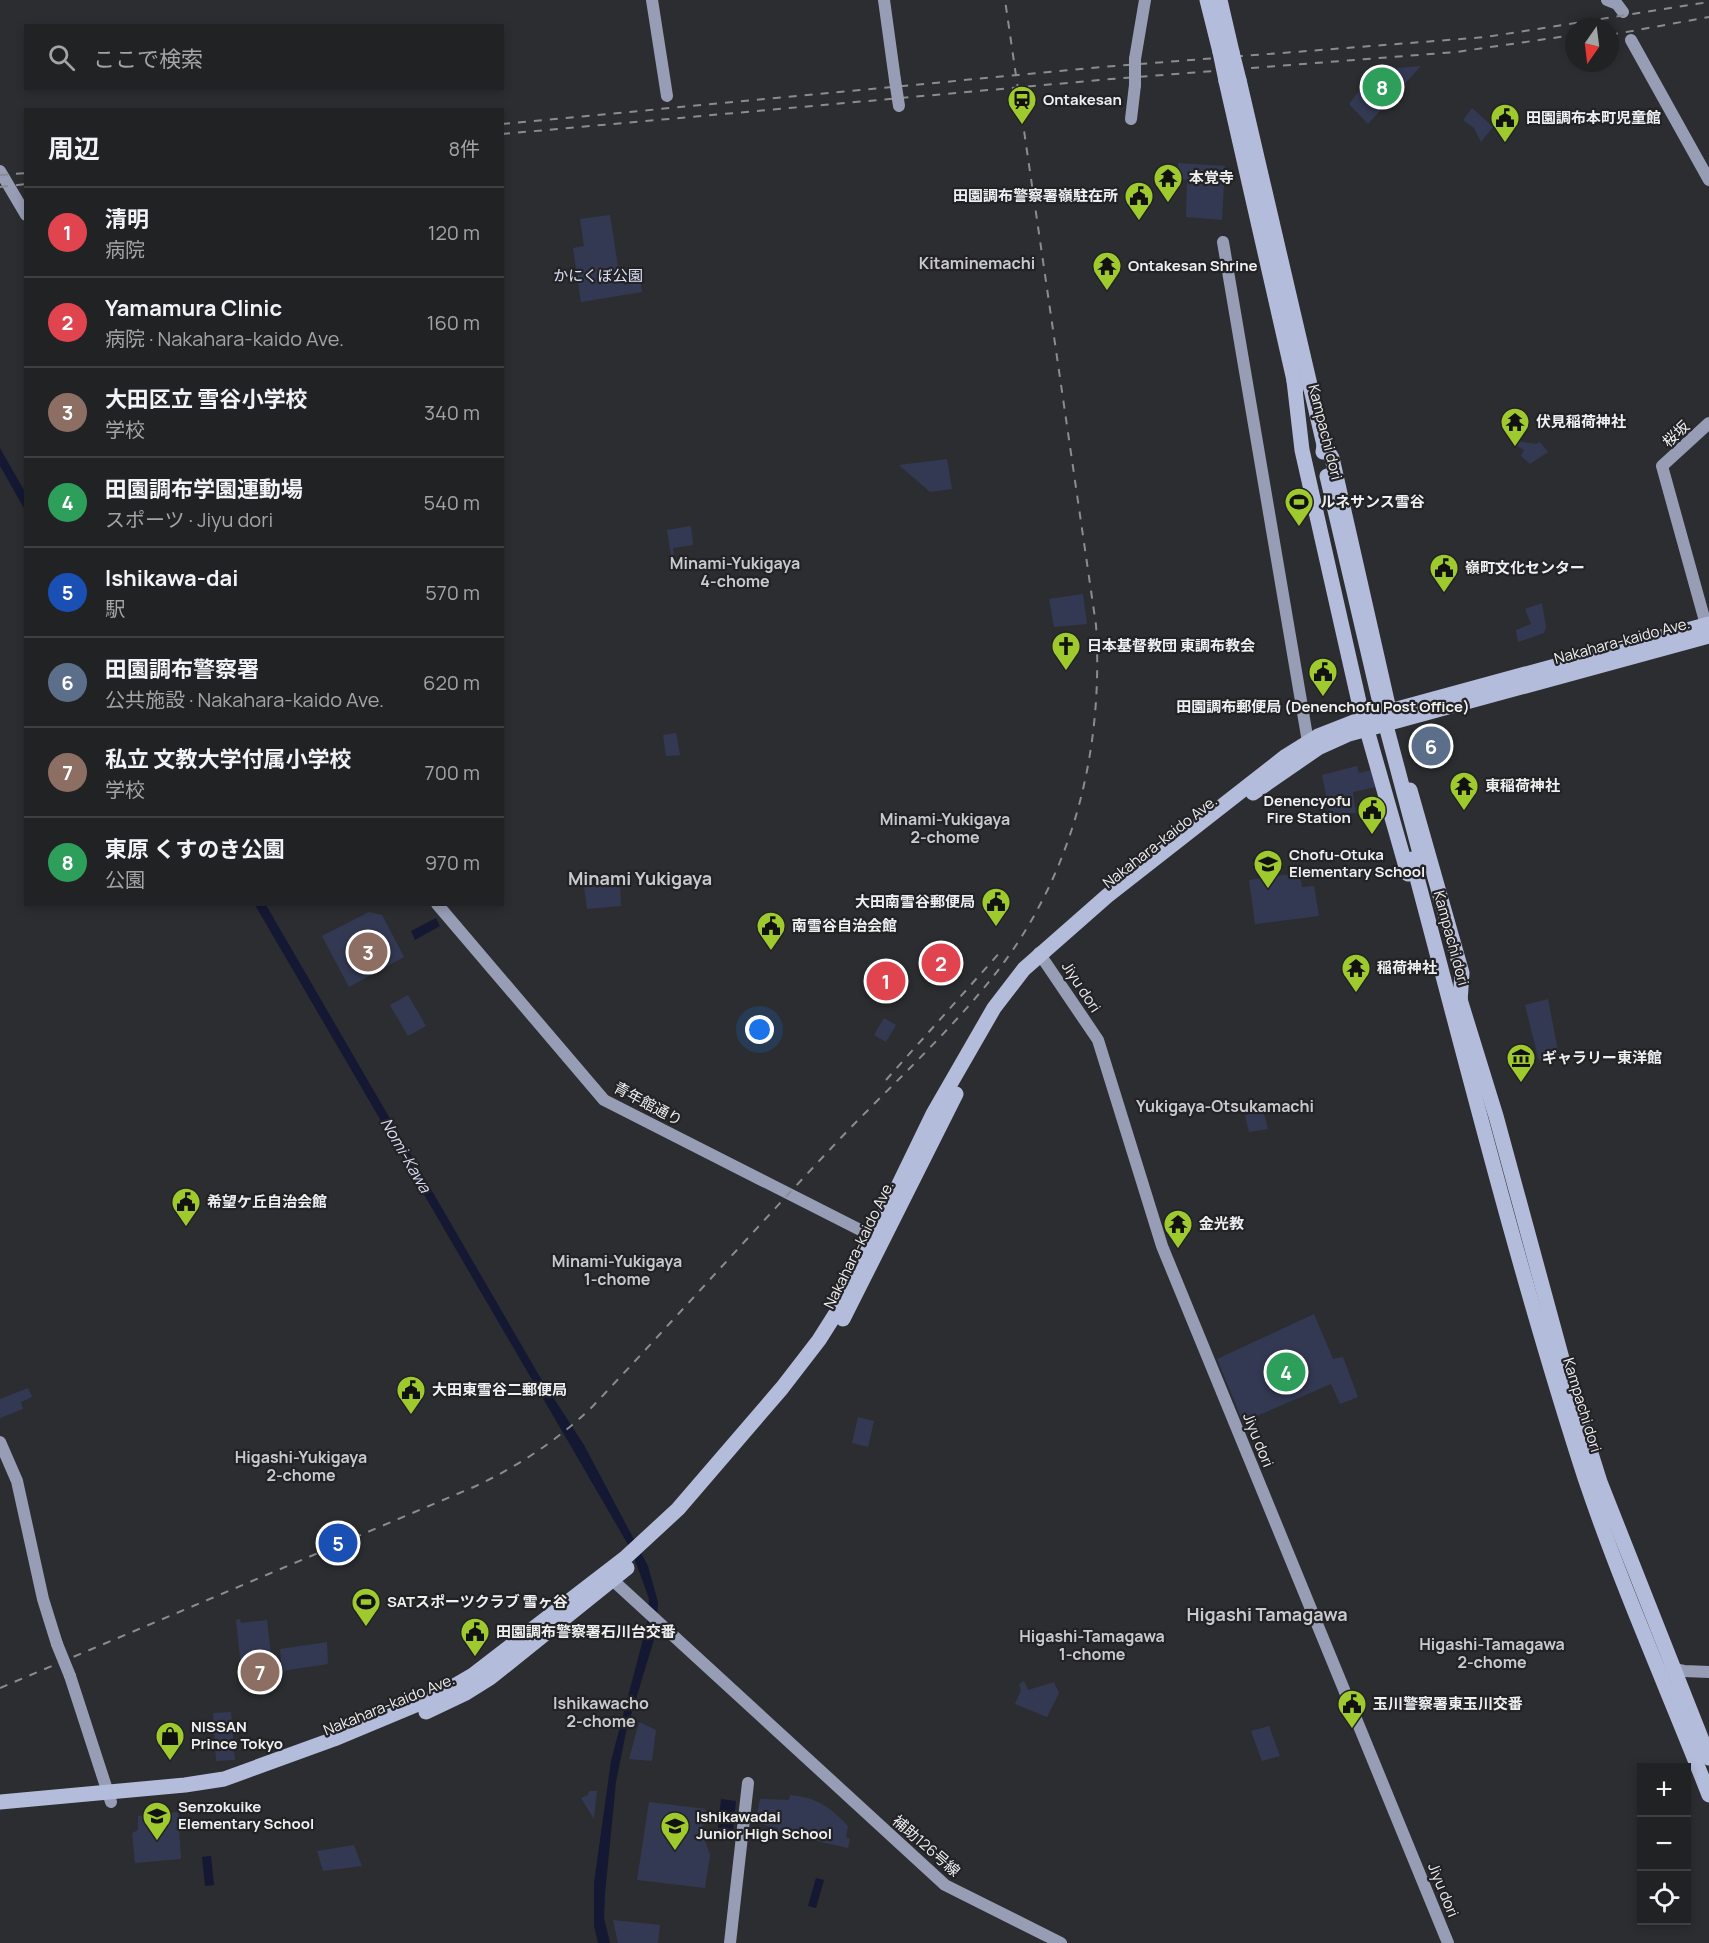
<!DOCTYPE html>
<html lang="ja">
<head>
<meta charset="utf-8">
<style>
	:root { --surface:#212224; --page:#292a2c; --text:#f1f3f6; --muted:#a2a4a6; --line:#3e3f41; --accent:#db2777 }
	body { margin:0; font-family:Manrope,"Noto Sans JP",sans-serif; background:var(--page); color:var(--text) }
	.controls { position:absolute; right:18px; bottom:18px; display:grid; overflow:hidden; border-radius:0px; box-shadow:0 3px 9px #0003 }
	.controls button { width:54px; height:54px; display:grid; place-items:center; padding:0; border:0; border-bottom:2px solid var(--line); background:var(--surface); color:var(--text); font:30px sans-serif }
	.compass { position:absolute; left:1565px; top:18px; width:54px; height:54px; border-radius:50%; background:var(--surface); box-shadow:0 3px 9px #0003; rotate:194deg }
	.you { position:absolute; left:760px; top:1030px; width:21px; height:21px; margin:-15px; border:4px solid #fff; border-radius:50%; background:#1a73e8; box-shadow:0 0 0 9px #1a73e833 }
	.badge { display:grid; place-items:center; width:39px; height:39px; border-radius:50%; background:var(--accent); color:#fff; font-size:20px; font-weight:700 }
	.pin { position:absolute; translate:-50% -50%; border:3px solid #fff; box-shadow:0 2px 6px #0006 }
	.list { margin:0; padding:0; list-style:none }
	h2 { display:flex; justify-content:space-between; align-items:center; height:78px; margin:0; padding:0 24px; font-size:26px }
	h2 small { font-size:20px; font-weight:400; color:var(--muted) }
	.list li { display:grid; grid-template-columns:39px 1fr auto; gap:18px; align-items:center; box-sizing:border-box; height:90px; padding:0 24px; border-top:2px solid var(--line) }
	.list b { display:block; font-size:22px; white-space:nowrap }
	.list p { margin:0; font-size:20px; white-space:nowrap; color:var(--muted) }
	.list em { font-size:20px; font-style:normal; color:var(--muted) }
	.icon { flex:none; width:33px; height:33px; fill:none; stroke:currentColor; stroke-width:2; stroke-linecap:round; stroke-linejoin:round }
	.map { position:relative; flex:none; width:1709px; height:1943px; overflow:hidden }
	.search { position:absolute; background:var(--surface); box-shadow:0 3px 9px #0003; left:24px; top:24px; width:480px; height:66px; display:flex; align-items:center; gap:15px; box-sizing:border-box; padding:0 21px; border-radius:0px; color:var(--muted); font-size:22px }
	.panel { position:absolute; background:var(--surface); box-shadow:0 3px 9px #0003; left:24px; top:108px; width:480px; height:798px; border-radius:0px }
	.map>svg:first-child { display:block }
	.green { fill:#343953 }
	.water { fill:#141833 }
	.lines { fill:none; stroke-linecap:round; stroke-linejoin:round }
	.secondary { stroke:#979db5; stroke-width:12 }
	.primary { stroke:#b4bcdb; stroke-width:15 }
	.rail { stroke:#8b8c8e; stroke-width:2; stroke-dasharray:8 8; stroke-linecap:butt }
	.secondary-bridge { stroke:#979db5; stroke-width:12 }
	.primary-bridge { stroke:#b4bcdb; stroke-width:15 }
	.labels { text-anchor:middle; stroke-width:4.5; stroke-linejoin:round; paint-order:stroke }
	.poi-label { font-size:15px; font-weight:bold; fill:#eeeff1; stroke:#232326; text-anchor:start }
	.park-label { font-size:15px; fill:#dce2f9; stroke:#232326 }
	.street-label { font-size:15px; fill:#eeeff1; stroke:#232326 }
	.neighbourhood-label { font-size:16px; font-weight:bold; fill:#c8c9cd; stroke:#232326 }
	.water-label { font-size:16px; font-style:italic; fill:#d7ddf4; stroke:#232326 }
	.quarter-label { font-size:18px; font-weight:bold; fill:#c8c9cd; stroke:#232326 }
</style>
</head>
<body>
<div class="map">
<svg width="1709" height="1943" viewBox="0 0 1709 1943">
	<rect width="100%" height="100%" fill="#2c2d30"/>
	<g class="green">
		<path d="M 1421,66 L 1368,124 L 1349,104 L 1375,70 Z"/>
		<path d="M 1472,108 L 1493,127 L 1481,142 L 1474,128 L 1463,120 Z"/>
		<path d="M 1178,163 L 1225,166 L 1222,220 L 1186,217 L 1187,180 L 1177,178 Z"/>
		<path d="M 610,215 L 619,273 L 639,271 L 642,292 L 581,302 L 573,248 L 584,246 L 580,219 Z"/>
		<path d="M 1516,441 L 1536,444 L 1540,442 L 1548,452 L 1530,464 L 1521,456 L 1524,450 L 1513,444 Z"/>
		<path d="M 947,459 L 952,489 L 930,492 L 899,465 Z"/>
		<path d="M 691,526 L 693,545 L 673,548 L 676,568 L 673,569 L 667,530 Z"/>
		<path d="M 1083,594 L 1087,624 L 1054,627 L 1049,599 Z"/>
		<path d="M 1542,603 L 1546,627 L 1544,633 L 1518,642 L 1516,630 L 1531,624 L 1525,609 Z"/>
		<path d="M 676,733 L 680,755 L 666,756 L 663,735 Z"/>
		<path d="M 1357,766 L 1359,773 L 1371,770 L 1376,787 L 1353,792 L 1356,813 L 1330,814 L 1322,775 Z"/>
		<path d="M 1300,873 L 1302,887 L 1314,886 L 1319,916 L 1255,924 L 1249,880 Z"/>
		<path d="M 620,883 L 621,906 L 587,909 L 584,886 Z"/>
		<path d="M 369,912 L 382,915 L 404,957 L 349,987 L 322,936 Z"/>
		<path d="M 408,995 L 426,1026 L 408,1036 L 390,1005 Z"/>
		<path d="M 1548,999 L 1559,1056 L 1539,1061 L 1525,1005 Z"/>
		<path d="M 884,1018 L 896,1025 L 886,1042 L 874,1035 Z"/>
		<path d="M 1263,1110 L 1268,1129 L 1249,1132 L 1245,1115 Z"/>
		<path d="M 1314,1314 L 1333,1359 L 1343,1357 L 1358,1397 L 1340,1404 L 1331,1384 L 1243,1422 L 1217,1359 Z"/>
		<path d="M 28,1388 L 32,1397 L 21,1402 L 23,1409 L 0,1418 L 0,1399 Z"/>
		<path d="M 858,1417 L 874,1421 L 868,1447 L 852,1443 Z"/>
		<path d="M 240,1619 L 241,1623 L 267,1620 L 271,1654 L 252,1657 L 252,1661 L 245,1662 L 246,1677 L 242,1677 L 236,1620 Z"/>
		<path d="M 327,1642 L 328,1664 L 282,1671 L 280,1649 Z"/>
		<path d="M 1024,1681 L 1028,1690 L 1054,1682 L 1059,1693 L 1047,1717 L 1015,1704 L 1021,1690 L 1019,1684 Z"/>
		<path d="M 231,1712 L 235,1760 L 216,1761 L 213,1713 Z"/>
		<path d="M 639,1722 L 656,1730 L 652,1761 L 629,1759 Z"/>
		<path d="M 1269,1726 L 1280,1756 L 1262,1761 L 1251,1731 Z"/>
		<path d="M 589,1791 L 597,1791 L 594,1819 L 581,1798 L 588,1795 Z"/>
		<path d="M 790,1795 C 816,1797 830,1807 848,1826 L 846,1837 L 850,1839 L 848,1848 L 777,1832 L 778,1828 L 755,1823 L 760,1799 L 789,1800 Z"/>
		<path d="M 649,1802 L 706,1809 L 702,1833 L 710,1855 L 705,1888 L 637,1880 Z"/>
		<path d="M 178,1812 L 181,1859 L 135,1863 L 132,1833 L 138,1830 L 138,1816 Z"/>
		<path d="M 354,1845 L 362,1866 L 323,1871 L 317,1851 Z"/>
		<path d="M 613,1920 L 660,1925 L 658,1943 L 618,1943 Z"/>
	</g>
	<g class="water">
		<path d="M 0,448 L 25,492 L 25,510 L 0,466 Z"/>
		<path d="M 1282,858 L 1282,867 L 1253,868 L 1253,859 Z"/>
		<path d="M 255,905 L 266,905 L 540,1377 L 584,1445 L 648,1566 L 658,1602 L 656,1633 L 626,1732 L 616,1782 L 605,1894 L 604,1918 L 610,1943 L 598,1943 L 594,1926 L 594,1883 L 611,1761 L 647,1624 L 649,1599 L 642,1579 L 630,1548 L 576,1455 Z"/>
		<path d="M 436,918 L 440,926 L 415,940 L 411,931 Z"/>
		<path d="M 721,1799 L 736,1801 L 733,1829 L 718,1828 Z"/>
		<path d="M 211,1856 L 214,1885 L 205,1886 L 202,1857 Z"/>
		<path d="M 816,1878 L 824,1880 L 816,1908 L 808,1906 Z"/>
	</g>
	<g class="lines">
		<g class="secondary">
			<path d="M 652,0 L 667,96"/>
			<path d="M 884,0 L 895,80"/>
			<path d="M 1607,0 L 1617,4 L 1623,12"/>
			<path d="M 1631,40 L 1709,180"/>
			<path d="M 1135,59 L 1145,0"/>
			<path d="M 1131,119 L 1135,85"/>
			<path d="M 0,171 L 26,215"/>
			<path d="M 1223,242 L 1308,742"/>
			<path d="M 1708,632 L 1662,466 L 1709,423"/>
			<path d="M 437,904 L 604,1100 L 880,1240"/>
			<path d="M 1039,953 L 1098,1040 L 1162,1246 L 1448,1943"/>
			<path d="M 0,1442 L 17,1481 L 43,1599 L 57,1644"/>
			<path d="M 606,1574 L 945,1885 L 1061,1943"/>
			<path d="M 1669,1668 L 1684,1671 L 1709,1672"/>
			<path d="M 70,1676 L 111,1802"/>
			<path d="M 730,1943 L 748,1783"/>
		</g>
		<g class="primary">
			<path d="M 1207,0 L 1220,52"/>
			<path d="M 1220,0 L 1232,52"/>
			<path d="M 1239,80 L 1324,445 L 1323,452"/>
			<path d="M 1226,81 L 1296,389"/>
			<path d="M 1294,381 L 1302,450 L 1359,702 L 1408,874"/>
			<path d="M 1324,445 L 1332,458 L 1390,714"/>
			<path d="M 1410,790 L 1462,973 L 1460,1002"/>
			<path d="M 1253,793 L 1318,748 L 1349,734 L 1709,636"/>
			<path d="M 1412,859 C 1467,1065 1519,1274 1585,1478 C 1621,1585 1668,1690 1709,1795"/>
			<path d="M 1458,993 L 1496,1116 L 1567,1377 L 1600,1482 L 1709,1758"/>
			<path d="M 843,1319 L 956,1094"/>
			<path d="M 426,1712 L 466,1693 L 490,1678 L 627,1568"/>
			<path d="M 0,1802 L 185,1785 L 224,1779 L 334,1739 L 437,1696 L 473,1675 L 625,1558 L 678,1509 L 782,1388 L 819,1340 L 838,1310 L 933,1114 L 994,1008 L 1024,969 L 1107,896 L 1286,756 L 1318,736 L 1364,718 L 1709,624"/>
		</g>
		<g class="rail">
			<path d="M 1610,35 L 1709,17"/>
			<path d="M 502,124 L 1102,67 L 1486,37 L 1709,2"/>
			<path d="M 502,134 L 1111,79 L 1456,52 L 1574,35"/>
			<path d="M 0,175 L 26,173"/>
			<path d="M 0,187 L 26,184"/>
			<path d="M 886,1080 L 1002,950"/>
			<path d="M 0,1688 L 476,1486 C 520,1465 558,1440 593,1406 C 675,1319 754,1230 836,1143 C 888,1088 945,1037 992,978 C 1073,877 1104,751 1096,625 L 1005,0"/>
		</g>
		<g class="secondary-bridge">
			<path d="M 1135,59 L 1135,85"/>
			<path d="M 895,80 L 899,106"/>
			<path d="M 57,1644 L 70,1676"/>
		</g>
		<g class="primary-bridge">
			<path d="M 1220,52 L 1226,81"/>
			<path d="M 1232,52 L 1239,80"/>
			<path d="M 1327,476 L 1380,703 L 1421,857"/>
		</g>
	</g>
	<defs>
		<g id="station-pin" transform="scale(1.5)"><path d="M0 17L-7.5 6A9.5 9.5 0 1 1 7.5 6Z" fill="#9eca2e" stroke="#232326"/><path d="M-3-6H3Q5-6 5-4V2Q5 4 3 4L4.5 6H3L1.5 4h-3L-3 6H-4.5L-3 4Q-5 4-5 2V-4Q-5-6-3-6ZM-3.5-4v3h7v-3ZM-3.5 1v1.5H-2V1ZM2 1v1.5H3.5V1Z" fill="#111"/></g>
		<g id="civic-pin" transform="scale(1.5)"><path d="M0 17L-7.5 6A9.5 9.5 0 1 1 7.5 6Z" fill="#9eca2e" stroke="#232326"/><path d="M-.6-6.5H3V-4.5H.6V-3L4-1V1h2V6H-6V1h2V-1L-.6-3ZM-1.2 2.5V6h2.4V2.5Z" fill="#111"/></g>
		<g id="temple-pin" transform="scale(1.5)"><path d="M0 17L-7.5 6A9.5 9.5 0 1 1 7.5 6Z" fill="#9eca2e" stroke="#232326"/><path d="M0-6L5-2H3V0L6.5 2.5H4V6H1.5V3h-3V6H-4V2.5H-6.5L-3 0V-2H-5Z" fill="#111"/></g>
		<g id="stadium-pin" transform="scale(1.5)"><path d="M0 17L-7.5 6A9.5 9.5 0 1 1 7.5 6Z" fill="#9eca2e" stroke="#232326"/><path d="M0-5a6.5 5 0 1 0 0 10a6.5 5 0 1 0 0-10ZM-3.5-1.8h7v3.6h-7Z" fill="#111"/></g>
		<g id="church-pin" transform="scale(1.5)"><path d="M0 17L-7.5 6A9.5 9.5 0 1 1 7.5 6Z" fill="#9eca2e" stroke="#232326"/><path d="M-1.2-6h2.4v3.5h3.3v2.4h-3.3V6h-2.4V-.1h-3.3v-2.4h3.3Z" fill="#111"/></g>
		<g id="school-pin" transform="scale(1.5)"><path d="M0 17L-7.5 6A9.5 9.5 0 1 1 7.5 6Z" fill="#9eca2e" stroke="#232326"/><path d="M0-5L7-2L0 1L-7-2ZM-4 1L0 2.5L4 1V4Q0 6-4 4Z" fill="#111"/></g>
		<g id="museum-pin" transform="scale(1.5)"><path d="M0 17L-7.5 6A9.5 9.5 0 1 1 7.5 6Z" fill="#9eca2e" stroke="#232326"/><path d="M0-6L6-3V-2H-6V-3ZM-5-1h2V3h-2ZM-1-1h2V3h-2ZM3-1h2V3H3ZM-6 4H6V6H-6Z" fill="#111"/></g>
		<g id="shop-pin" transform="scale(1.5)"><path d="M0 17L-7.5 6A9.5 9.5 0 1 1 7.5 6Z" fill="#9eca2e" stroke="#232326"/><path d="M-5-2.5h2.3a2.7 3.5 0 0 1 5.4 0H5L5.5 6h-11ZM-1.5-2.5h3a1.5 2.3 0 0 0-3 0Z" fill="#111"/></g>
	</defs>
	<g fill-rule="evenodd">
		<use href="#station-pin" x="1022" y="100"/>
		<use href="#civic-pin" x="1505" y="118"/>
		<use href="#temple-pin" x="1168" y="178"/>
		<use href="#civic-pin" x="1139" y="196"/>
		<use href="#temple-pin" x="1107" y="266"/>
		<use href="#temple-pin" x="1515" y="422"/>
		<use href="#stadium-pin" x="1299" y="502"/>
		<use href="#civic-pin" x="1444" y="568"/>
		<use href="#church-pin" x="1066" y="646"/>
		<use href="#civic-pin" x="1323" y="672"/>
		<use href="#temple-pin" x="1464" y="786"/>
		<use href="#civic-pin" x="1372" y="810"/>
		<use href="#school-pin" x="1268" y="864"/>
		<use href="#civic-pin" x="996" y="902"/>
		<use href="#civic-pin" x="771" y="926"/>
		<use href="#temple-pin" x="1356" y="968"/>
		<use href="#museum-pin" x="1521" y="1058"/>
		<use href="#civic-pin" x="186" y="1202"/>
		<use href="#temple-pin" x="1178" y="1224"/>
		<use href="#civic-pin" x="411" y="1390"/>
		<use href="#stadium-pin" x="366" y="1602"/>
		<use href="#civic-pin" x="475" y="1632"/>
		<use href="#civic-pin" x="1352" y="1704"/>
		<use href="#shop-pin" x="170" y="1736"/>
		<use href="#school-pin" x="157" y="1816"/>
		<use href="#school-pin" x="675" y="1826"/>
	</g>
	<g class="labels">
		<g class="poi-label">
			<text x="1043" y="105">Ontakesan</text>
			<text x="1526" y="123">田園調布本町児童館</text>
			<text x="1189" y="183">本覚寺</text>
			<text x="1118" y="201" text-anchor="end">田園調布警察署嶺駐在所</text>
			<text x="1128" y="271">Ontakesan Shrine</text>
			<text x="1536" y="427">伏見稲荷神社</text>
			<text x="1320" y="507">ルネサンス雪谷</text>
			<text x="1465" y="573">嶺町文化センター</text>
			<text x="1087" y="651">日本基督教団 東調布教会</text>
			<text x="1323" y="712" text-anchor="middle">田園調布郵便局 (Denenchofu Post Office)</text>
			<text x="1485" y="791">東稲荷神社</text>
			<text x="1351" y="806" text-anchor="end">Denencyofu<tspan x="1351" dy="17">Fire Station</tspan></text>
			<text x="1289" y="860">Chofu-Otuka<tspan x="1289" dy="17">Elementary School</tspan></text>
			<text x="975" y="907" text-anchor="end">大田南雪谷郵便局</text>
			<text x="792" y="931">南雪谷自治会館</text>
			<text x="1377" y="973">稲荷神社</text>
			<text x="1542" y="1063">ギャラリー東洋館</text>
			<text x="207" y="1207">希望ケ丘自治会館</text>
			<text x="1199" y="1229">金光教</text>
			<text x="432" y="1395">大田東雪谷二郵便局</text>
			<text x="387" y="1607">SATスポーツクラブ 雪ヶ谷</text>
			<text x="496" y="1637">田園調布警察署石川台交番</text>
			<text x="1373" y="1709">玉川警察署東玉川交番</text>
			<text x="191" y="1732">NISSAN<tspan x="191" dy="17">Prince Tokyo</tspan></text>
			<text x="178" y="1812">Senzokuike<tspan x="178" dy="17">Elementary School</tspan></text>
			<text x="696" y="1822">Ishikawadai<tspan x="696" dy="17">Junior High School</tspan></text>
		</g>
		<g class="park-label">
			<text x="598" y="281">かにくぼ公園</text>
		</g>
		<g class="street-label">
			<text transform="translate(1325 432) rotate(76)" y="5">Kampachi dori</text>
			<text transform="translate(1676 434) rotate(-43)" y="5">桜坂</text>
			<text transform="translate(1622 641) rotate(-15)" y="5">Nakahara-kaido Ave.</text>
			<text transform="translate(1160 842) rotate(-38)" y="5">Nakahara-kaido Ave.</text>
			<text transform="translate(1451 938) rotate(75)" y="5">Kampachi dori</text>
			<text transform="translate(1081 987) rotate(57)" y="5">Jiyu dori</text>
			<text transform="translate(648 1104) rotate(28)" y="5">青年館通り</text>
			<text transform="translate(859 1245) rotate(-64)" y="5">Nakahara-kaido Ave.</text>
			<text transform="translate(1582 1405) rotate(73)" y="5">Kampachi dori</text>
			<text transform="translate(1258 1440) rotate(68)" y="5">Jiyu dori</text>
			<text transform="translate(389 1705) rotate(-22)" y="5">Nakahara-kaido Ave.</text>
			<text transform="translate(926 1846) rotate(41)" y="5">補助126号線</text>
			<text transform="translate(1443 1890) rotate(68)" y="5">Jiyu dori</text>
		</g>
		<g class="neighbourhood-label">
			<text x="977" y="269">Kitaminemachi</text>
			<text x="735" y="569">Minami-Yukigaya<tspan x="735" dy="18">4-chome</tspan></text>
			<text x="945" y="825">Minami-Yukigaya<tspan x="945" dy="18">2-chome</tspan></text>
			<text x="1225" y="1112">Yukigaya-Otsukamachi</text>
			<text x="617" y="1267">Minami-Yukigaya<tspan x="617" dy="18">1-chome</tspan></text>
			<text x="301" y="1463">Higashi-Yukigaya<tspan x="301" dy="18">2-chome</tspan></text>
			<text x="1092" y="1642">Higashi-Tamagawa<tspan x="1092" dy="18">1-chome</tspan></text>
			<text x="1492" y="1650">Higashi-Tamagawa<tspan x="1492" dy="18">2-chome</tspan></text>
			<text x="601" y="1709">Ishikawacho<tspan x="601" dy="18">2-chome</tspan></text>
		</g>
		<g class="water-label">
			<text transform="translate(406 1155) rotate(60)" y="6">Nomi-Kawa</text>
		</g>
		<g class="quarter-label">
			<text x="640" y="885">Minami Yukigaya</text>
			<text x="1267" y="1621">Higashi Tamagawa</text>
		</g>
	</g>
</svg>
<div class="controls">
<button>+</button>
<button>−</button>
<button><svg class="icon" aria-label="locate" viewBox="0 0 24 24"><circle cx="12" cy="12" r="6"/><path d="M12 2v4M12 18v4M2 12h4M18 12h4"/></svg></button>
</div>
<svg class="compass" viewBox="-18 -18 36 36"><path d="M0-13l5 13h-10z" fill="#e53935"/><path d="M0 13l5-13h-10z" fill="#a2a4a6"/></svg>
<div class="you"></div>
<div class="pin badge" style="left:886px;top:981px;background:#e0444e">1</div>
<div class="pin badge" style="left:941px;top:963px;background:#e0444e">2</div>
<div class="pin badge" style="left:368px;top:952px;background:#8d6e63">3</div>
<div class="pin badge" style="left:1286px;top:1372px;background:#2e9e5b">4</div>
<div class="pin badge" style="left:338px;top:1543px;background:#1a4fb4">5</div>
<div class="pin badge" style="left:1431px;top:746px;background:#5c6f8a">6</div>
<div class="pin badge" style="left:260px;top:1672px;background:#8d6e63">7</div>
<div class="pin badge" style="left:1382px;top:87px;background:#2e9e5b">8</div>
<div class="search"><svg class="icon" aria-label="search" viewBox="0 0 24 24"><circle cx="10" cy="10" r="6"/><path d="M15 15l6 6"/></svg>ここで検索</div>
<section class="panel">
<h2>周辺<small>8件</small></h2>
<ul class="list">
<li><span class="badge" style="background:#e0444e">1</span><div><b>清明</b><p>病院</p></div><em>120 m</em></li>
<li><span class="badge" style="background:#e0444e">2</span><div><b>Yamamura Clinic</b><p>病院 · Nakahara-kaido Ave.</p></div><em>160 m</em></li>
<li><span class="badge" style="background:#8d6e63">3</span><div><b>大田区立 雪谷小学校</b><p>学校</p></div><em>340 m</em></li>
<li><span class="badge" style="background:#2e9e5b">4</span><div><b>田園調布学園運動場</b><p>スポーツ · Jiyu dori</p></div><em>540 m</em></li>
<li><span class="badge" style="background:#1a4fb4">5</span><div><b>Ishikawa-dai</b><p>駅</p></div><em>570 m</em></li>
<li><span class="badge" style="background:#5c6f8a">6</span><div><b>田園調布警察署</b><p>公共施設 · Nakahara-kaido Ave.</p></div><em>620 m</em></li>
<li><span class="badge" style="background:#8d6e63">7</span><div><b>私立 文教大学付属小学校</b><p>学校</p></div><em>700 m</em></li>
<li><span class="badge" style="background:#2e9e5b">8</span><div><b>東原 くすのき公園</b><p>公園</p></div><em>970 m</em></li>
</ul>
</section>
</div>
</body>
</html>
